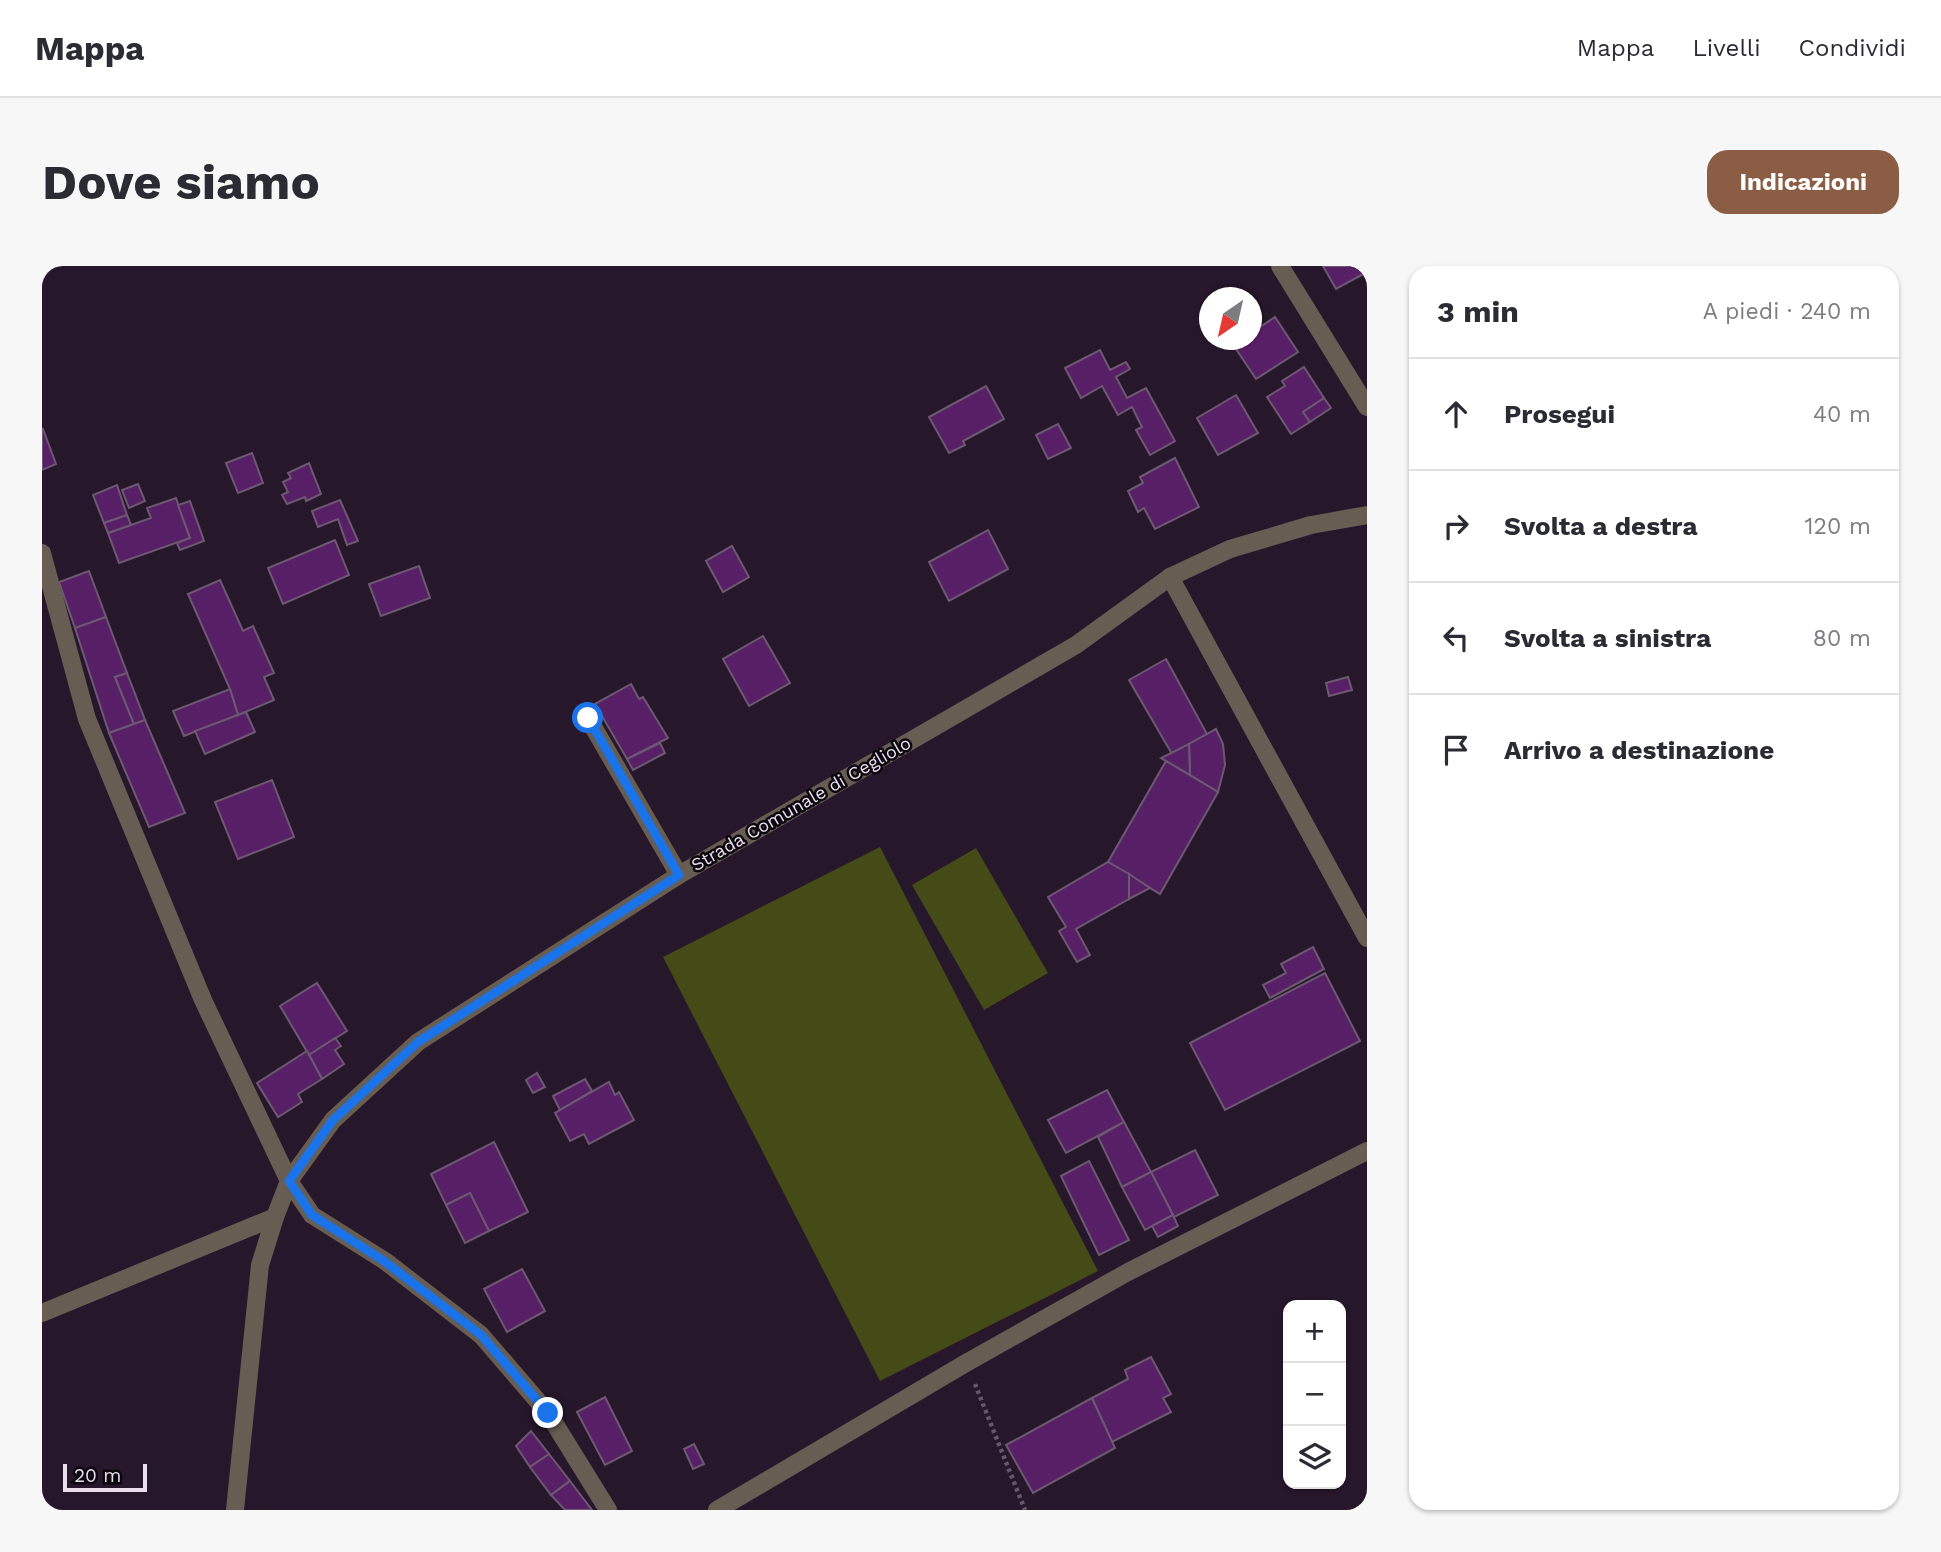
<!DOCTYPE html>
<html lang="it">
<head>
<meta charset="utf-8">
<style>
	:root { --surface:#fff; --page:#f7f7f7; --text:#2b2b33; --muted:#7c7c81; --line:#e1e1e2; --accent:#8a5d44 }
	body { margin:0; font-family:"Work Sans",sans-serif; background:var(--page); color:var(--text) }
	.controls { position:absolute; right:21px; bottom:21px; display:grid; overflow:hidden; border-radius:14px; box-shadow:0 2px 5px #0004 }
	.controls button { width:63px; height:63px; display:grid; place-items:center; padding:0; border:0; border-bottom:2px solid var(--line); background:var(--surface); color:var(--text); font:35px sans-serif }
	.compass { position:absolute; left:1157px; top:21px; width:63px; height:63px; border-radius:50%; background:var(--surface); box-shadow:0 2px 5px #0004; rotate:214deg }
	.scale { position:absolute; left:21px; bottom:18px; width:84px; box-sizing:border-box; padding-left:7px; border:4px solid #e9deec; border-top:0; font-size:19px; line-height:24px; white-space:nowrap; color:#e9deec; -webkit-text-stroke:5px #0c060e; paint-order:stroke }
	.stop { position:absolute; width:21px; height:21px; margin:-16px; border:5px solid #1a73e8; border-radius:50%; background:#fff }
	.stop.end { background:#1a73e8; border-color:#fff; box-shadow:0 2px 7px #0008 }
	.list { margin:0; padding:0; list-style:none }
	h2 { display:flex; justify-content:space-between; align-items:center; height:91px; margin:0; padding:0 28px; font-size:30px }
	h2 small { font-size:23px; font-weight:400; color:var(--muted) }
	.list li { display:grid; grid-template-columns:46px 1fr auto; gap:21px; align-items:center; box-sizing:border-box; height:112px; padding:0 28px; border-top:2px solid var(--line) }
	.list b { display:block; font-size:26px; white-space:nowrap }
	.list em { font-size:23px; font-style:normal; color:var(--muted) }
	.icon { flex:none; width:38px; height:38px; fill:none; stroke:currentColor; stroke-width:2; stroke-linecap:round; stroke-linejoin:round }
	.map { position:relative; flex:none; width:1325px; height:1244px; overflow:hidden; border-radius:21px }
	header { display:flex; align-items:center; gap:42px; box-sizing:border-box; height:98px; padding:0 35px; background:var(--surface); border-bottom:2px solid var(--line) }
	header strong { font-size:33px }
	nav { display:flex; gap:38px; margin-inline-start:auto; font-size:24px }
	.intro { display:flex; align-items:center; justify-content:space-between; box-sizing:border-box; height:168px; padding:0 42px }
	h1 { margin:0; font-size:49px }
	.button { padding:18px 32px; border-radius:21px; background:var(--accent); color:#fff; font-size:24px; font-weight:700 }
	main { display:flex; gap:42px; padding:0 42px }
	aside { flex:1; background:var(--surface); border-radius:21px; box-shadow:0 2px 5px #0004 }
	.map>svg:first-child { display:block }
	.grass { fill:#444b16 }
	.building { fill:#571f65; stroke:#6c5971; stroke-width:2 }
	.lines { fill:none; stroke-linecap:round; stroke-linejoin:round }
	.path { stroke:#655769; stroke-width:4.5; stroke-dasharray:3.5 3.5; stroke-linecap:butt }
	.lane { stroke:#675d53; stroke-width:18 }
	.street { stroke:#675d53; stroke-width:18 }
	.route { stroke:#1a73e8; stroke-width:9 }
	.labels { text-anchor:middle; stroke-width:5; stroke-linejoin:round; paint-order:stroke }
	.street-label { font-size:18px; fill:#e9deec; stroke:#0c060e }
</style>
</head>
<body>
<header>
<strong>Mappa</strong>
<nav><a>Mappa</a><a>Livelli</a><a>Condividi</a></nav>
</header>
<div class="intro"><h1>Dove siamo</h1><a class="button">Indicazioni</a></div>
<main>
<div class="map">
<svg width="1325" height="1244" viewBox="0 0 1325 1244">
	<rect width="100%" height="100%" fill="#27172b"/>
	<g class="grass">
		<path d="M 838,581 L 1056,1005 L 838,1115 L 621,691 Z"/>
		<path d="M 934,582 L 1006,707 L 942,744 L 870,619 Z"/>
	</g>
	<g class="building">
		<path d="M 1281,0 L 1325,0 L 1325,6 L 1294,23 Z"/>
		<path d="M 1233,51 L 1256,86 L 1214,113 L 1188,74 L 1210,74 L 1210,60 L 1215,56 L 1218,61 Z"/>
		<path d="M 1058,84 L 1068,104 L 1084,96 L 1088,103 L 1074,111 L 1085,132 L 1104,122 L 1133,175 L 1108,189 L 1094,164 L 1100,161 L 1090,141 L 1076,149 L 1060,120 L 1039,132 L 1023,102 Z"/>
		<path d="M 1262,101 L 1282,132 L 1261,146 L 1268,156 L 1249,168 L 1225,131 L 1243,120 L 1240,115 Z"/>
		<path d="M 944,120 L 962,153 L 921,175 L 923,179 L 907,187 L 887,151 Z"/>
		<path d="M 1194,129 L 1216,167 L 1176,189 L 1155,152 Z"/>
		<path d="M 1282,132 L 1289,142 L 1268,156 L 1261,146 Z"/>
		<path d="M 1016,158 L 1029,182 L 1006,193 L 994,169 Z"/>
		<path d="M 1,163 L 14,198 L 0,204 L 0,164 Z"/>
		<path d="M 210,187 L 221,217 L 196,227 L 184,197 Z"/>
		<path d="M 1133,192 L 1157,241 L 1113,263 L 1102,242 L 1096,246 L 1086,225 L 1101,217 L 1098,211 Z"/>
		<path d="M 267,197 L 279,228 L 264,235 L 263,231 L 245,238 L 240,229 L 246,226 L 241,216 L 249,212 L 246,207 Z"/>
		<path d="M 96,218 L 103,235 L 87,242 L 80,224 Z"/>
		<path d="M 75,219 L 85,249 L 62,257 L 51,229 Z"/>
		<path d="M 134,232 L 148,272 L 77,297 L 66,267 L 109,252 L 105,242 Z"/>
		<path d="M 298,234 L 316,275 L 305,279 L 296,253 L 276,261 L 270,245 Z"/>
		<path d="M 148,235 L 162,275 L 138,284 L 135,277 L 148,272 L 136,239 Z"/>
		<path d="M 85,249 L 89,259 L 66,267 L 62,257 Z"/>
		<path d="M 946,264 L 966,303 L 907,335 L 887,296 Z"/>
		<path d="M 293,274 L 307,309 L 241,338 L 226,302 Z"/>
		<path d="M 690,280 L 707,311 L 681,326 L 664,295 Z"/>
		<path d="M 377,300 L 388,332 L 339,350 L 327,318 Z"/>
		<path d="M 47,305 L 64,351 L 33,362 L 17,316 Z"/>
		<path d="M 178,314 L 201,365 L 211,360 L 232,407 L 222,411 L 232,434 L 196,449 L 188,423 L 146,328 Z"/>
		<path d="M 64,351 L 85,407 L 73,411 L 92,458 L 67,467 L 33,362 Z"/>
		<path d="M 721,370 L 748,417 L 707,440 L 681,393 Z"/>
		<path d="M 1124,393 L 1165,468 L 1130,488 L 1087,414 Z"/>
		<path d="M 85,407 L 103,454 L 92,458 L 73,411 Z"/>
		<path d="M 1306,411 L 1310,424 L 1287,430 L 1284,417 Z"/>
		<path d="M 589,418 L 597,433 L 601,431 L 626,472 L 585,493 L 553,438 Z"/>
		<path d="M 188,423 L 196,449 L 142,470 L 131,445 Z"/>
		<path d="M 204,446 L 213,466 L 163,488 L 153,465 Z"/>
		<path d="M 103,454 L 143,547 L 107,561 L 67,467 Z"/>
		<path d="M 1174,463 L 1181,478 L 1183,499 L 1176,526 L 1148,509 L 1147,478 Z"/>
		<path d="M 618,477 L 623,487 L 591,504 L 585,493 Z"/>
		<path d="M 1147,478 L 1148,509 L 1119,492 Z"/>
		<path d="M 1124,495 L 1176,526 L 1118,628 L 1066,596 Z"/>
		<path d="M 230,514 L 252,571 L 196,593 L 173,536 Z"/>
		<path d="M 1066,596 L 1087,608 L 1087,633 L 1034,663 L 1048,689 L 1035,696 L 1017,665 L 1024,661 L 1006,631 Z"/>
		<path d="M 1087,608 L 1108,622 L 1087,633 Z"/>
		<path d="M 1271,681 L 1282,703 L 1228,732 L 1221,719 L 1244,707 L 1239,698 Z"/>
		<path d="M 1283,707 L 1318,775 L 1183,844 L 1148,777 Z"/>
		<path d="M 275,717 L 305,765 L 267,789 L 238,740 Z"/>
		<path d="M 293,772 L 299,780 L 293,784 L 302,798 L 280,813 L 267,789 Z"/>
		<path d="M 265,785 L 280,813 L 256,828 L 260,836 L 236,851 L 215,817 Z"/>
		<path d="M 495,807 L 503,821 L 491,827 L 484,814 Z"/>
		<path d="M 543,813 L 550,825 L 518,844 L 511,830 Z"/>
		<path d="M 567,816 L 573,829 L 577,826 L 592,854 L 547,878 L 542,868 L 528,875 L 513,847 Z"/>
		<path d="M 1065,824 L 1082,856 L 1024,887 L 1006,854 Z"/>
		<path d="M 1082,856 L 1109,906 L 1080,921 L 1056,871 Z"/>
		<path d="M 452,876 L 486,946 L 447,965 L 428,927 L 404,939 L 389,908 Z"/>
		<path d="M 1153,884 L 1176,929 L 1132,951 L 1109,906 Z"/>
		<path d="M 1047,895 L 1087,974 L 1057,989 L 1019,910 Z"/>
		<path d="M 1109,906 L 1131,949 L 1103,964 L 1080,921 Z"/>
		<path d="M 428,927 L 447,965 L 423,977 L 404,939 Z"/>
		<path d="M 1131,949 L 1136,960 L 1116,971 L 1110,960 Z"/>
		<path d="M 480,1003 L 503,1045 L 465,1066 L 442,1023 Z"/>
		<path d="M 1109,1091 L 1129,1128 L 1121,1132 L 1129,1146 L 1070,1176 L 1050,1132 L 1086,1113 L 1083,1104 Z"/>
		<path d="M 563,1131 L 590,1185 L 563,1199 L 535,1146 Z"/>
		<path d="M 1050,1132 L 1073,1182 L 991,1227 L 964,1179 Z"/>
		<path d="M 489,1165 L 507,1188 L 488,1201 L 474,1180 Z"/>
		<path d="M 652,1178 L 662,1198 L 651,1203 L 642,1183 Z"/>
		<path d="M 507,1188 L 528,1215 L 509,1229 L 488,1201 Z"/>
		<path d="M 528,1215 L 550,1244 L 523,1244 L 509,1229 Z"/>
	</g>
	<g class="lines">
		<path class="path" d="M 933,1118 L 983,1244"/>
		<path class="lane" d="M 546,452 L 637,609"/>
		<g class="street">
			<path d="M 1238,0 L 1325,141"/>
			<path d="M 0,287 L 45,453 L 161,734 L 247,915 L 270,949 L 343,995 L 439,1069 L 506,1147 L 566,1244"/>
			<path d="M 1128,311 L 1325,672"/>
			<path d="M 0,1047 L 233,951"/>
			<path d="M 193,1244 L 218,999 L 233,951 L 247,915 L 291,854 L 376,776 L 637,609 L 1034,379 L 1128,311 L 1188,283 L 1269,259 L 1325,249"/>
			<path d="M 675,1244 L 924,1097 L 1086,1006 L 1325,885"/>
		</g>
	</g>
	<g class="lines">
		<path class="route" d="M 506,1147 L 439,1069 L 342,995 L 270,949 L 247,915 L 291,854 L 376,776 L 637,609 L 546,452"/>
	</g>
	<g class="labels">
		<g class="street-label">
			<text transform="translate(759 538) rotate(-30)" y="6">Strada Comunale di Cegliolo</text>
		</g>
	</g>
</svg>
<div class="controls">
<button>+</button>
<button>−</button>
<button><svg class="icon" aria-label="layers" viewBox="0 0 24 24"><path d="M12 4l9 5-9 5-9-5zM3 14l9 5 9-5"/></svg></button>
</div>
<svg class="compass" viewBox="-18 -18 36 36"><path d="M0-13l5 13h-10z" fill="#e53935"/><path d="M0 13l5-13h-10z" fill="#7c7c81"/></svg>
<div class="scale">20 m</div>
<div class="stop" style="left:546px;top:452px"></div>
<div class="stop end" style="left:506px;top:1147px"></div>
</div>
<aside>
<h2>3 min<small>A piedi · 240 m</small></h2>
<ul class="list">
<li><svg class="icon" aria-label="ahead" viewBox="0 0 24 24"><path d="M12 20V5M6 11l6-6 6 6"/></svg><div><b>Prosegui</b></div><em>40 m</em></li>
<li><svg class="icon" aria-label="right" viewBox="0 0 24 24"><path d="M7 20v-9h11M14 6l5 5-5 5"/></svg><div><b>Svolta a destra</b></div><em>120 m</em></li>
<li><svg class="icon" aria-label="left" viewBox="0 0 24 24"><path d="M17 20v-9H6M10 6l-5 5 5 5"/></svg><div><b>Svolta a sinistra</b></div><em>80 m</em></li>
<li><svg class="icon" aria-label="arrive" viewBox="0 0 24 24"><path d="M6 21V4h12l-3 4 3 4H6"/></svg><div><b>Arrivo a destinazione</b></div></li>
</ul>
</aside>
</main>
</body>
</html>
